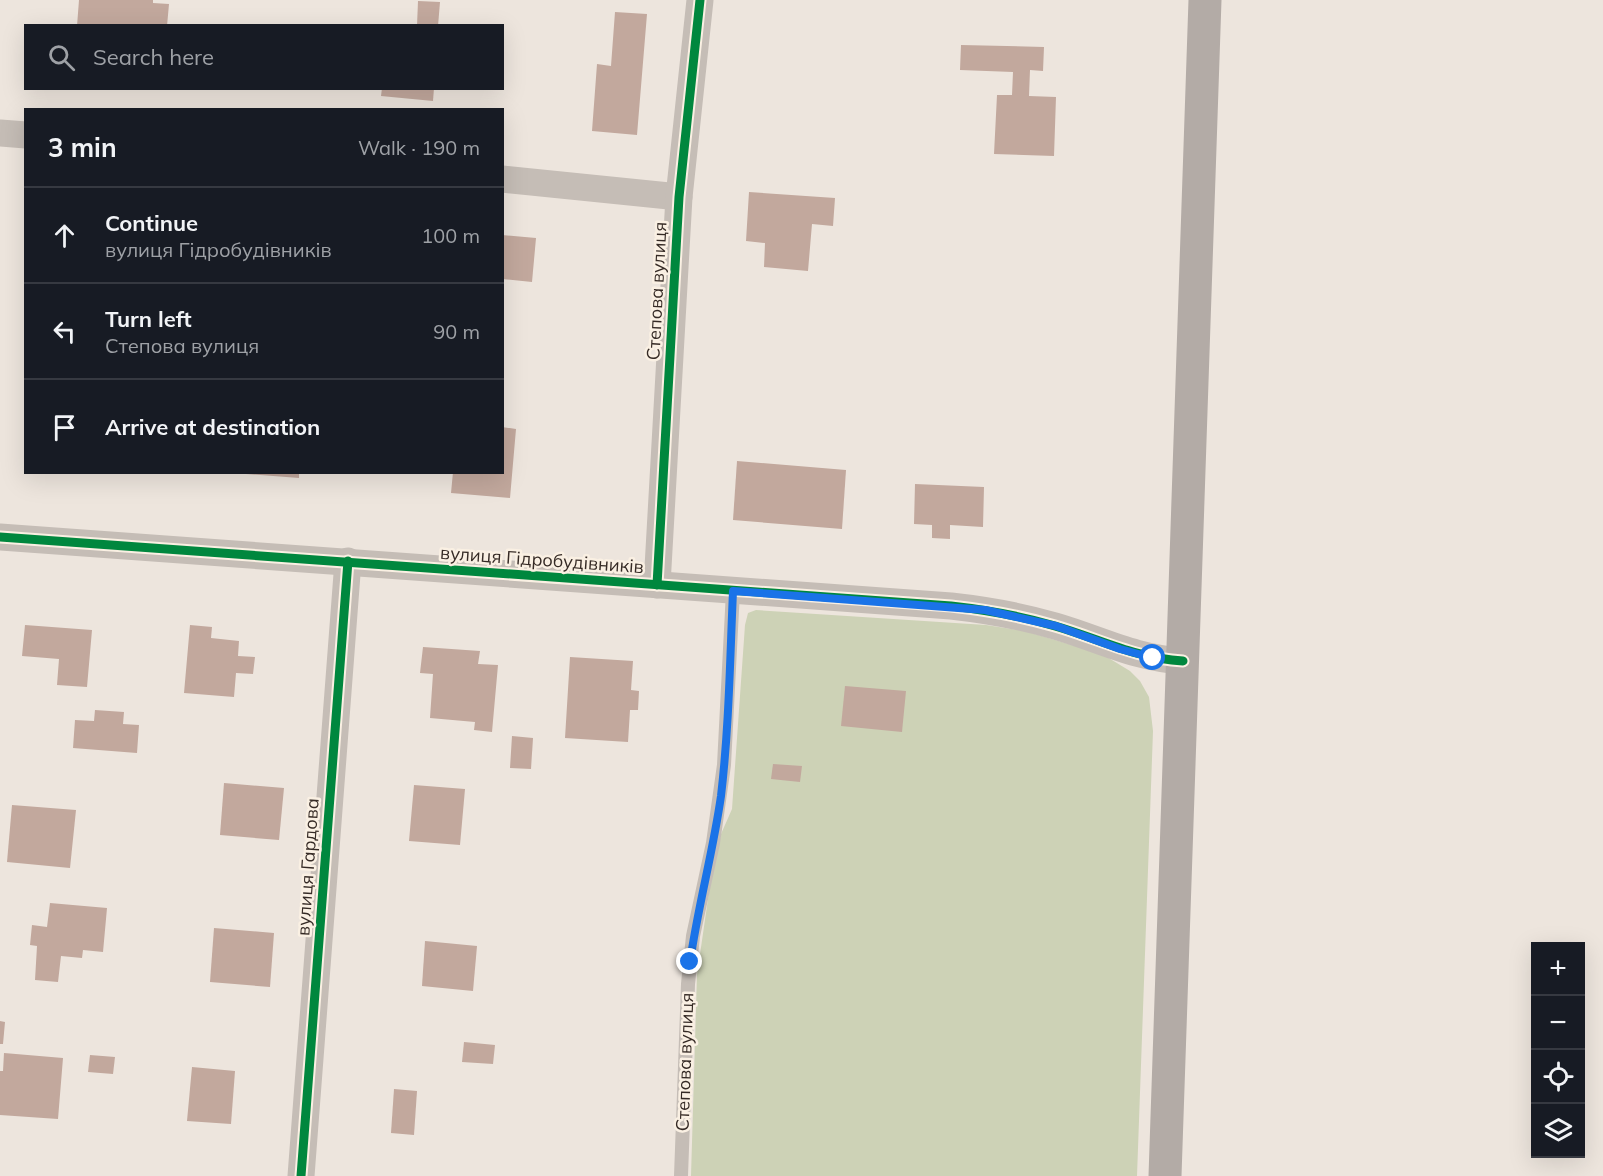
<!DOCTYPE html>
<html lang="en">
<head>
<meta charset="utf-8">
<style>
	:root { --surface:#171b24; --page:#20242c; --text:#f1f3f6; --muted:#9ea1a6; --line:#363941 }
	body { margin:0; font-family:Mulish,sans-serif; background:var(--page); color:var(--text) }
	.controls { position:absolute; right:18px; bottom:18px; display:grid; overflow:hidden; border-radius:0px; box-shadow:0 6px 24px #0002 }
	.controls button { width:54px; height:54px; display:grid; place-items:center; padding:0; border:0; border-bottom:2px solid var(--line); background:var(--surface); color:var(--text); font:30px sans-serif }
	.stop { position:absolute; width:18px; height:18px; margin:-14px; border:4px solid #1a73e8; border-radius:50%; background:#fff }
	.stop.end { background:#1a73e8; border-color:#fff; box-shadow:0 2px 6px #0008 }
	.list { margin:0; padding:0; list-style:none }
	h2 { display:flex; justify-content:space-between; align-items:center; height:78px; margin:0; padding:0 24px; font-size:26px }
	h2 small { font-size:20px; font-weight:400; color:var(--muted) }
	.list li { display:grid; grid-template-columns:39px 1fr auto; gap:18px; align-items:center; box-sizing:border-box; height:96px; padding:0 24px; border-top:2px solid var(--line) }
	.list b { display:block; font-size:22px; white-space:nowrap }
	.list p { margin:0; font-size:20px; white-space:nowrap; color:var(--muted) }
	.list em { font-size:20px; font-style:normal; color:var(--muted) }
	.icon { flex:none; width:33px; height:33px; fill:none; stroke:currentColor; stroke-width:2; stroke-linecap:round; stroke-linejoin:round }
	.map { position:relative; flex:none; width:1603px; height:1176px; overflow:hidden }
	.search { position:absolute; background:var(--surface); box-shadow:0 6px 24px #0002; left:24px; top:24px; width:480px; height:66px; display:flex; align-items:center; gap:15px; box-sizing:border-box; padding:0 21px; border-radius:0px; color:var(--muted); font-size:22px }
	.panel { position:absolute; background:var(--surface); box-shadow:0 6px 24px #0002; left:24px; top:108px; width:480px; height:366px; border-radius:0px }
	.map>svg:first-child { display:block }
	.green { fill:#cdd2b6 }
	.building { fill:#c2a89d }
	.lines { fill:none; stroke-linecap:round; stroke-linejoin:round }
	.lane { stroke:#c5bdb6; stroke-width:14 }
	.street { stroke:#c5bdb6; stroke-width:27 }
	.primary { stroke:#b3aba6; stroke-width:33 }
	.cycleway-casing { stroke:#faf0e3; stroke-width:13 }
	.cycleway { stroke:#00873e; stroke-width:9 }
	.route { stroke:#1a73e8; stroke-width:8 }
	.labels { text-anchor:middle; stroke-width:5; stroke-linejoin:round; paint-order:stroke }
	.street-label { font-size:18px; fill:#352a25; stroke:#faf0e3 }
</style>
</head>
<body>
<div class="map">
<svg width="1603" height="1176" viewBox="0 0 1603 1176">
	<rect width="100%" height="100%" fill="#ede5dd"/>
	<path class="green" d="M 756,610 L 986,625 L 1025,631 L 1102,654 L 1130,671 L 1140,681 L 1149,697 L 1153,731 L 1137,1176 L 691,1176 L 697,975 L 709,892 L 721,834 L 732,809 L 745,625 L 748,613 Z"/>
	<g class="building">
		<path d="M 79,0 L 153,0 L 153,3 L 169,4 L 167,26 L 77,26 Z"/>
		<path d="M 418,1 L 440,2 L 438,26 L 417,26 Z"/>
		<path d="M 615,12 L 647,14 L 637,135 L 592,131 L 597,64 L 611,66 Z"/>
		<path d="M 961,45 L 1044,47 L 1043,71 L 1030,70 L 1029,96 L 1056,97 L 1054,156 L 994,154 L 997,95 L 1012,95 L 1013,72 L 960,70 Z"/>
		<path d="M 382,88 L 434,88 L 433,101 L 381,96 Z"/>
		<path d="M 749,192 L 835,198 L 833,226 L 812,224 L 808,271 L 764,267 L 765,243 L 746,241 Z"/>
		<path d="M 502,235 L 536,238 L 532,282 L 502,279 Z"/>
		<path d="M 502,427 L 516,429 L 510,498 L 451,493 L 453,472 L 502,472 Z"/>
		<path d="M 737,461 L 846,470 L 842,529 L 733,520 Z"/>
		<path d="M 247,472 L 299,472 L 299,478 L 246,474 Z"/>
		<path d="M 915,484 L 984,487 L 983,527 L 950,525 L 950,539 L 932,538 L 932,525 L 914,524 Z"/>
		<path d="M 25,625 L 92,630 L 87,687 L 57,685 L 59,659 L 22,656 Z"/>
		<path d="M 190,625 L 212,627 L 211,638 L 239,641 L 238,656 L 255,657 L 253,674 L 236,673 L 234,697 L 184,693 Z"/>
		<path d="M 423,647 L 480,651 L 478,664 L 498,665 L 492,732 L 474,730 L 475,722 L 430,718 L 433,674 L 420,673 Z"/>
		<path d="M 570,657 L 633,661 L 631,690 L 639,691 L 638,710 L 630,710 L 628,742 L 565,738 Z"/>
		<path d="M 845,686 L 906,691 L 902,732 L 841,726 Z"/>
		<path d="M 95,710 L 124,712 L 123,724 L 139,725 L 137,753 L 73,748 L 75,720 L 94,721 Z"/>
		<path d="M 512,736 L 533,738 L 531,769 L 510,768 Z"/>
		<path d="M 773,764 L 802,766 L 800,782 L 771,779 Z"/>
		<path d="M 224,783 L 284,788 L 279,840 L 220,835 Z"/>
		<path d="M 414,785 L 465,789 L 460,845 L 409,841 Z"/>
		<path d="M 12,805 L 76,810 L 70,868 L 7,862 Z"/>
		<path d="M 50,903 L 107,908 L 103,952 L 83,950 L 82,958 L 61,956 L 58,982 L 35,980 L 37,946 L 30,945 L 32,925 L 47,927 Z"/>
		<path d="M 214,928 L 274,933 L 270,987 L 210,982 Z"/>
		<path d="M 425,941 L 477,946 L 473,991 L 422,986 Z"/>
		<path d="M 0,1021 L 5,1022 L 3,1044 L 0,1044 Z"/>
		<path d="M 464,1042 L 495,1045 L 493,1064 L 462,1062 Z"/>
		<path d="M 4,1053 L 63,1058 L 58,1119 L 0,1115 L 0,1071 L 3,1071 Z"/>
		<path d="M 90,1055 L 115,1057 L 113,1074 L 88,1072 Z"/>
		<path d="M 192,1067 L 235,1071 L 231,1124 L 187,1121 Z"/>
		<path d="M 394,1089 L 417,1091 L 414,1135 L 391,1133 Z"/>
	</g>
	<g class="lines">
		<path class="lane" d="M 681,1176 L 688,984 L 693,936 L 713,843 L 724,765 L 733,591"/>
		<g class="street">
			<path d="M 0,133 L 26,135"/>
			<path d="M 502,179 L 679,197"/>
			<path d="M 0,537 L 951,606 C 987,610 1021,616 1055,626 C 1100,639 1134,658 1183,661"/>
			<path d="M 657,585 L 679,197 L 700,0"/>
			<path d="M 301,1176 L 348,561"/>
		</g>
		<path class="primary" d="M 1165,1176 L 1205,0"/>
		<g class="cycleway-casing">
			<g id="cycleway">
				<path d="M 0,537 L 951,606 C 987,610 1021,616 1055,626 C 1100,639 1134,658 1183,661"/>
				<path d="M 657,585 L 679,197 L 700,0"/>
				<path d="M 301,1176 L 348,561"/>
			</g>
		</g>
		<use href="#cycleway" class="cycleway"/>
	</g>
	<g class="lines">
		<path class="route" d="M 690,962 C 698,906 713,852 721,796 C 729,728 730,659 733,591 L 985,610 L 1056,626 L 1120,649 L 1153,658"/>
	</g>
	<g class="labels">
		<g class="street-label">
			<text transform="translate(657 291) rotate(-87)" y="6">Степова вулиця</text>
			<text transform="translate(542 560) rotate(4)" y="6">вулиця Гідробудівників</text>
			<text transform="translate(308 867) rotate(-86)" y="6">вулиця Гардова</text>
			<text transform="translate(685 1062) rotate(-88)" y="6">Степова вулиця</text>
		</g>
	</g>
</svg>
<div class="controls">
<button>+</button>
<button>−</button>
<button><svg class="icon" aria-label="locate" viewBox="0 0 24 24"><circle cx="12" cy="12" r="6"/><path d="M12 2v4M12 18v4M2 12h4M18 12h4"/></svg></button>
<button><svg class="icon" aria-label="layers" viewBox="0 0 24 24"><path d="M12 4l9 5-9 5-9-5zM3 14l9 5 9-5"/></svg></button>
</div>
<div class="stop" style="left:1153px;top:658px"></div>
<div class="stop end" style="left:690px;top:962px"></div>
<div class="search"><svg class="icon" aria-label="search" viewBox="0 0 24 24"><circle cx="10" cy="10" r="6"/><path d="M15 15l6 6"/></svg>Search here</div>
<section class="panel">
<h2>3 min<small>Walk · 190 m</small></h2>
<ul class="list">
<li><svg class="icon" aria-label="ahead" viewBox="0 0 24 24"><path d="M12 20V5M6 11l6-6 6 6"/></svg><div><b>Continue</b><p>вулиця Гідробудівників</p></div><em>100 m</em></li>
<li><svg class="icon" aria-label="left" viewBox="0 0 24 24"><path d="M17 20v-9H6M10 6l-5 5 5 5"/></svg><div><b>Turn left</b><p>Степова вулиця</p></div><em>90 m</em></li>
<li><svg class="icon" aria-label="arrive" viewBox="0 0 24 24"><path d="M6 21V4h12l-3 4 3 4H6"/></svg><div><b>Arrive at destination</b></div></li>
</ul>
</section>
</div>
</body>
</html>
